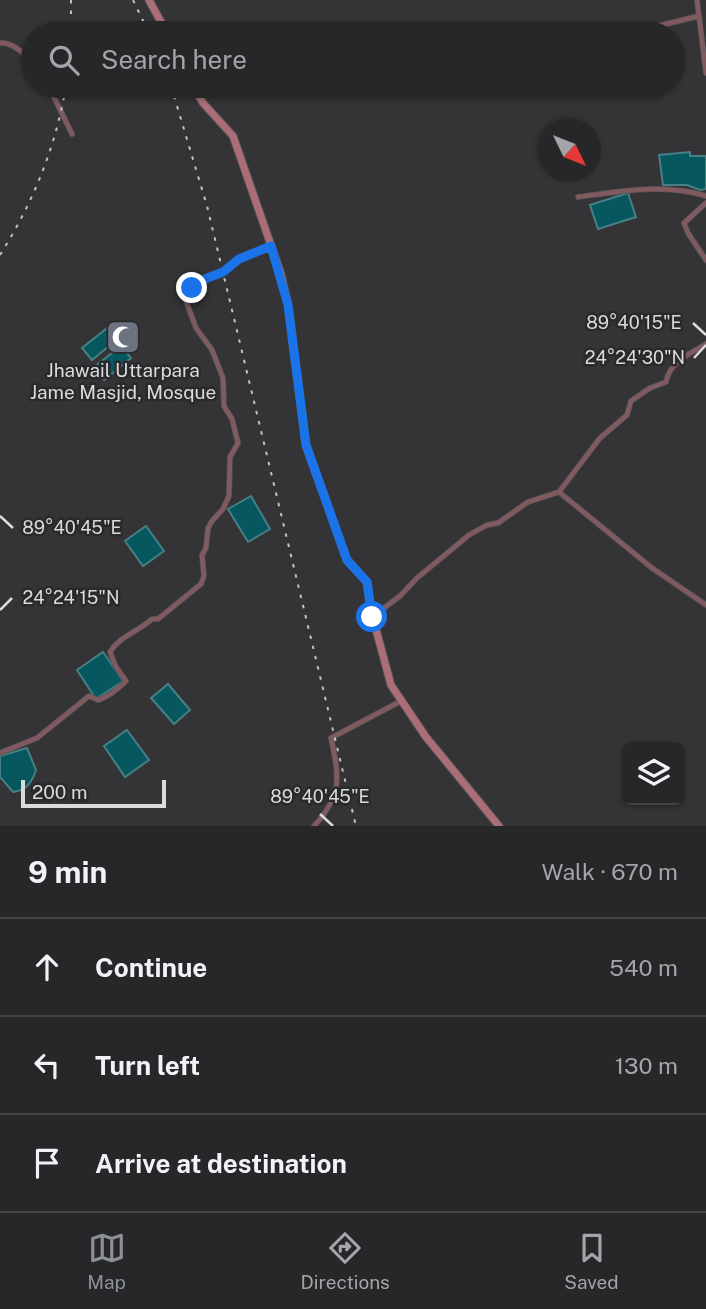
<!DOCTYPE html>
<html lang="en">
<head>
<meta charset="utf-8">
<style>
	:root { --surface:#272729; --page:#2f2f31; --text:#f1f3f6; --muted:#a4a5a8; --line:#434446; --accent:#8c9099 }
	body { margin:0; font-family:"Public Sans",sans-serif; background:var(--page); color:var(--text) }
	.controls { position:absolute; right:21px; bottom:21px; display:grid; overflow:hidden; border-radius:10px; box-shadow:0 2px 5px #0004 }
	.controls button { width:63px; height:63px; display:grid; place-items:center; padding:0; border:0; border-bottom:2px solid var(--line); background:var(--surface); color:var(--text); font:35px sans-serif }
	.compass { position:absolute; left:538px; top:119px; width:63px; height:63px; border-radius:50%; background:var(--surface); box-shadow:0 2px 5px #0004; rotate:133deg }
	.scale { position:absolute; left:21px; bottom:18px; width:145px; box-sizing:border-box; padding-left:7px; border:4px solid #dbdbdd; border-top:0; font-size:19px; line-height:24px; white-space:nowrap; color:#dbdbdd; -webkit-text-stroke:5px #2a2a2d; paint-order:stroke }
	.stop { position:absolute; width:21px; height:21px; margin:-16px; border:5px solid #1a73e8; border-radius:50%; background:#fff }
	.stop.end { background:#1a73e8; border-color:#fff; box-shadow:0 2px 7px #0008 }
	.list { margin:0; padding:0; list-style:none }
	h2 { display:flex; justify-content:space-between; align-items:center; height:91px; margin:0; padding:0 28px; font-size:30px }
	h2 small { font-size:23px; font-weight:400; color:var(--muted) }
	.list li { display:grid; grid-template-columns:46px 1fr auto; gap:21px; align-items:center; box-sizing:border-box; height:98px; padding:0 28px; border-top:2px solid var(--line) }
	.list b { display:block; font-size:26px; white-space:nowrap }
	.list em { font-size:23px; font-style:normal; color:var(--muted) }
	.icon { flex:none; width:38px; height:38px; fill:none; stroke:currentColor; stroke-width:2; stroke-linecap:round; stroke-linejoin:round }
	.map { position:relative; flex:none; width:706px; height:826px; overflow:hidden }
	.search { position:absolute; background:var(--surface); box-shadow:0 2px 5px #0004; left:21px; right:21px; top:21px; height:77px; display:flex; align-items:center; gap:18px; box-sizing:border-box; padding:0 24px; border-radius:38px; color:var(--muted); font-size:26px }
	.sheet { height:385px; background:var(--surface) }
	nav { display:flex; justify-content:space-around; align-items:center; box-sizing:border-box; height:98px; border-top:2px solid var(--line); background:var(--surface); font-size:19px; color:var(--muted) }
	nav a { display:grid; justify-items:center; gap:4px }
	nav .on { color:var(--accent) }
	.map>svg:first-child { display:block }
	.water { fill:#06575e; stroke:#467f84; stroke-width:2 }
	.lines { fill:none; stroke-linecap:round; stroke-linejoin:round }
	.minor-casing { stroke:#525255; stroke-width:6 }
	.secondary-casing { stroke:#525255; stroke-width:9 }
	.minor { stroke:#815a5f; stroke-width:4.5 }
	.secondary { stroke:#ab6e77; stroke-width:7 }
	.rail { stroke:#c2c2c4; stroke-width:2; stroke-dasharray:3.5 7; stroke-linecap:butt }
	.route { stroke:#1a73e8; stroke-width:9 }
	.ticks { fill:none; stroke:#dbdbdd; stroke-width:2.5 }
	.labels { text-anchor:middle; stroke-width:5; stroke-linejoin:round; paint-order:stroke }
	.poi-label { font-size:19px; fill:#dbdbdd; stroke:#2a2a2d }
	.ticks-label { font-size:18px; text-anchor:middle; fill:#dbdbdd; stroke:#2a2a2d; stroke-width:5; stroke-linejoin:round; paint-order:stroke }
</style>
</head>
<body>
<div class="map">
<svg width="706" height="826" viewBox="0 0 706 826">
	<rect width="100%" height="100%" fill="#343437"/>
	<g class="water">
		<path d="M 690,152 L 690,156 L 706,156 L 706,189 L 700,190 L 687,185 L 663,185 L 659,155 Z"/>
		<path d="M 628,193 L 636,217 L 598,229 L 590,205 Z"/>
		<path d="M 111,325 L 120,337 L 92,360 L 82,348 Z"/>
		<path d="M 121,346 L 131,358 L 104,380 L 94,367 Z"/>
		<path d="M 251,496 L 270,529 L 248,542 L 228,509 Z"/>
		<path d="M 146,526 L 164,551 L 143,566 L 125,541 Z"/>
		<path d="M 103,652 L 123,681 L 96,699 L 77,670 Z"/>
		<path d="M 168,684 L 190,710 L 174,724 L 151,698 Z"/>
		<path d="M 127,730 L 149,760 L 125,777 L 104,746 Z"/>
		<path d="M 27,748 L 36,770 C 32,782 27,790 13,792 L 0,777 L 0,756 Z"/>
	</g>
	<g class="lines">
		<g class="minor-casing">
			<g id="minor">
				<path d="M 697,0 L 706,73"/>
				<path d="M 629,33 L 699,16"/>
				<path d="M 0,43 C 13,42 24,54 33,62"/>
				<path d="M 51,86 L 54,97 L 72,134"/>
				<path d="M 578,197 C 621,191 664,183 706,196"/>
				<path d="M 706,203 L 684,223 L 688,233 L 706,260"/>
				<path d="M 559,492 L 652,568 L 706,605"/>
				<path d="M 371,611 L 384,608 L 400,596 L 417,578 L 469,535 L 487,525 L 498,523 L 528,502 L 559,492 L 600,438 L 627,415 L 631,401 L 650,388 L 666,382 C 670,361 690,354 706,344"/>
				<path d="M 0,753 L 37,738 L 89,696 L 98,700 C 109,697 118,689 126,681 L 116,667 L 110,652 C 120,636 139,631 152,619 L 158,619 L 201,584 L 204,576 L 202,555 L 206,548 L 208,528 L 212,521 L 223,509 L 229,496 L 230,457 L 238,443 L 232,419 L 224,406 L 223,378 L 212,350 L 196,328 L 186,301 L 197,281 L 223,272 L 239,259 L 271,246"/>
				<path d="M 314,826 C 343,795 339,775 331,738 L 401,701"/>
			</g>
		</g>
		<g class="secondary-casing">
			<g id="secondary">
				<path d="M 149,0 L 167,33"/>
				<path d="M 193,86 L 203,103 L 233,136 L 281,274 L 288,305 L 306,445 L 347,560 L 367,582 L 371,611 L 391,685 L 426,737 L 499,826"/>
			</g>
		</g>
		<use href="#minor" class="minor"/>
		<use href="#secondary" class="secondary"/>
		<g class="rail">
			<path d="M 71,0 L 71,33"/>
			<path d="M 133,0 L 149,33"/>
			<path d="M 171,86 L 207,206 L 356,826"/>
			<path d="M 0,255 C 33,203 56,146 66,86"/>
		</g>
	</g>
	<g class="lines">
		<path class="route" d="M 192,288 L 197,282 L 223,272 L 239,259 L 271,246 L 288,305 L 306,445 L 347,560 L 367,582 L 372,617"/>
	</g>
	<path class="ticks" d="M 693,323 L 706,335M 694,358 L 706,345M 0,516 L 13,528M 0,610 L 12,598M 320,814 L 333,826"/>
	<defs>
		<g id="mosque-square" transform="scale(1.75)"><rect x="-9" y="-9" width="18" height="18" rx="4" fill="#6b7280" stroke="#2a2a2d"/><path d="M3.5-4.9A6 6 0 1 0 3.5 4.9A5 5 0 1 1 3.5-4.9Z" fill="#fff"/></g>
	</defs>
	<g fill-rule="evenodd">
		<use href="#mosque-square" x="123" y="337"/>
	</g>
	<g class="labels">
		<g class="poi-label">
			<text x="123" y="377">Jhawail Uttarpara<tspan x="123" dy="22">Jame Masjid, Mosque</tspan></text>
		</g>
	</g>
	<g class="ticks-label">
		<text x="634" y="329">89°40'15"E</text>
		<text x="635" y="364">24°24'30"N</text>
		<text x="72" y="534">89°40'45"E</text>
		<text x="71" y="604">24°24'15"N</text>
		<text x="320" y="803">89°40'45"E</text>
	</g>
</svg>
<div class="controls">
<button><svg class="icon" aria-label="layers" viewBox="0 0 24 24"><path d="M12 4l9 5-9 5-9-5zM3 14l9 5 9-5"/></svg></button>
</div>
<svg class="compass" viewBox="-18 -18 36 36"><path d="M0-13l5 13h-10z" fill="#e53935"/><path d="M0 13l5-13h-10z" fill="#a4a5a8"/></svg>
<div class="scale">200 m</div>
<div class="stop" style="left:372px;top:617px"></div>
<div class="stop end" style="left:192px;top:288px"></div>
<div class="search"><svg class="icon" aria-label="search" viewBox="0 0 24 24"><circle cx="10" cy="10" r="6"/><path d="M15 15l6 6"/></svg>Search here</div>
</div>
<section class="sheet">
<h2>9 min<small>Walk · 670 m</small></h2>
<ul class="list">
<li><svg class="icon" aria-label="ahead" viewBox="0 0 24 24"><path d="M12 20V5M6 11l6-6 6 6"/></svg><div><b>Continue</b></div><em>540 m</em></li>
<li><svg class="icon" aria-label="left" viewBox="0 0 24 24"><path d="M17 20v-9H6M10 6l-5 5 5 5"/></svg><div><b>Turn left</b></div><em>130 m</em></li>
<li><svg class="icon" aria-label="arrive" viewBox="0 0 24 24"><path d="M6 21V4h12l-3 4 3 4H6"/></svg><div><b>Arrive at destination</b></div></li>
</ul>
</section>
<nav>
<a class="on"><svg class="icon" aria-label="map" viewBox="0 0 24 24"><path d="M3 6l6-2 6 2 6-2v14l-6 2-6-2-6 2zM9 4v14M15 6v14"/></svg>Map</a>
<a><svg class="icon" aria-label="directions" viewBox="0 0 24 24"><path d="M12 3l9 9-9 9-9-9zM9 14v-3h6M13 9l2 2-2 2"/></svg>Directions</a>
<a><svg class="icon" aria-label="saved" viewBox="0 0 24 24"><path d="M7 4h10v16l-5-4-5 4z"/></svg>Saved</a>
</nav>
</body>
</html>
